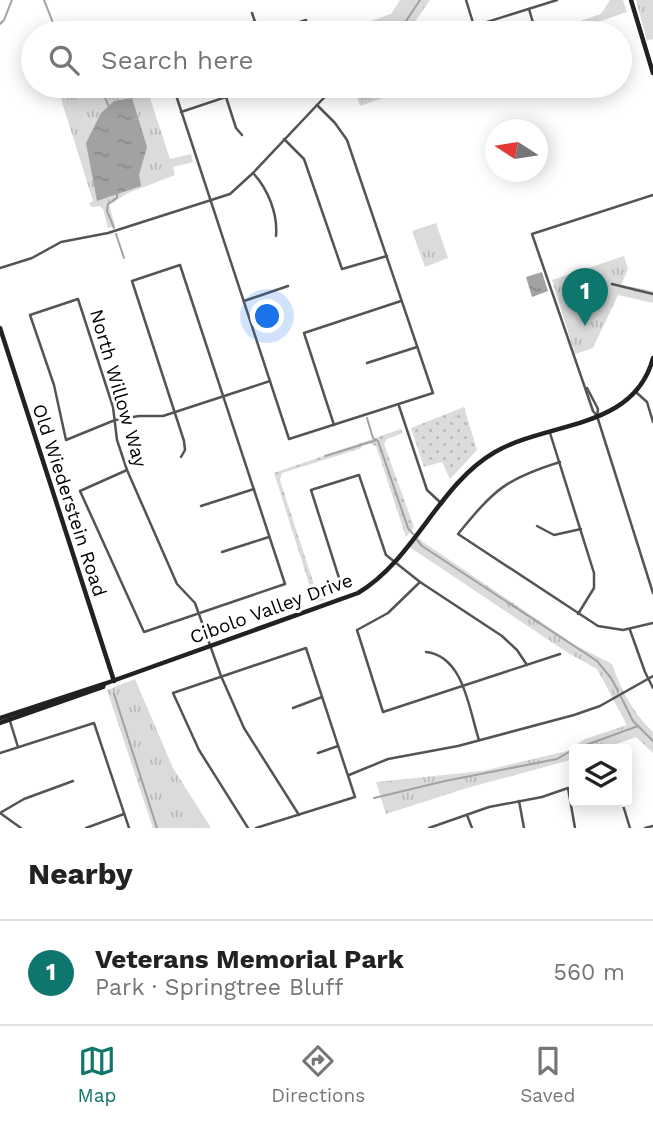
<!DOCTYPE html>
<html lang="en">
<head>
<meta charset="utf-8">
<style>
	:root { --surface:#fff; --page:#f6f6f6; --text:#222; --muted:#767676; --line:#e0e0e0; --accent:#0f766e }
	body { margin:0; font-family:"Work Sans",sans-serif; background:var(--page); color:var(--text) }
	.controls { position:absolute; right:21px; bottom:21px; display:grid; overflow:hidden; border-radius:7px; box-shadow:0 4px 18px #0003 }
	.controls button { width:63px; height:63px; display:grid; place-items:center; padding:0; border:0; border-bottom:2px solid var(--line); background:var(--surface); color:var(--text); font:35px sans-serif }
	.compass { position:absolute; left:485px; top:119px; width:63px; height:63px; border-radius:50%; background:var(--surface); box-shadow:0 4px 18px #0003; rotate:282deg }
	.you { position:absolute; left:268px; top:317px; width:24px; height:24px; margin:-18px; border:5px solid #fff; border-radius:50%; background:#1a73e8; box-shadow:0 0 0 10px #1a73e833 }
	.badge { display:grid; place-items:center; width:46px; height:46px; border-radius:50%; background:var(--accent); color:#fff; font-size:23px; font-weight:700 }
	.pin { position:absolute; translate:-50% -58px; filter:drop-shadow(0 2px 4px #0008) }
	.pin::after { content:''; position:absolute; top:37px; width:24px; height:21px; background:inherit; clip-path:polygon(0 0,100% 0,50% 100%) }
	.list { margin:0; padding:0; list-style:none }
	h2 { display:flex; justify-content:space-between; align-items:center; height:91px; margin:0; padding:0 28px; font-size:30px }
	h2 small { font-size:23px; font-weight:400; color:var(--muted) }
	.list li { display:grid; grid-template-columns:46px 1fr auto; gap:21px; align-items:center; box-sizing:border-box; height:105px; padding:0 28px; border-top:2px solid var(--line) }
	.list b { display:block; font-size:26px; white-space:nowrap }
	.list p { margin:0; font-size:23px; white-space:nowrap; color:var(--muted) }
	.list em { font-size:23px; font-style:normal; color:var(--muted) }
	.icon { flex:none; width:38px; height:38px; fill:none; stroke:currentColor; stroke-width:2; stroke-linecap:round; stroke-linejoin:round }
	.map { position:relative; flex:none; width:653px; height:828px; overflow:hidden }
	.search { position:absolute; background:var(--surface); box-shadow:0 4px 18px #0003; left:21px; right:21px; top:21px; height:77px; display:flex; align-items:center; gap:18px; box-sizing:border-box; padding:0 24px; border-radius:38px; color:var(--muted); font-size:26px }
	.sheet { height:196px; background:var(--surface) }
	nav { display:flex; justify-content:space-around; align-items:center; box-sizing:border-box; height:98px; border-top:2px solid var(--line); background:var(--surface); font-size:19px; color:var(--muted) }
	nav a { display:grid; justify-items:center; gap:4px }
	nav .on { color:var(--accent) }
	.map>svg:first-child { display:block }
	.grass { fill:url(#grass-dots) }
	.park { fill:url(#park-tufts) }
	.water { fill:url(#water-ripples) }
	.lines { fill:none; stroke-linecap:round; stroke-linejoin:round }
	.stream { stroke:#a2a2a2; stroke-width:2 }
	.street { stroke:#545454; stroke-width:2.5 }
	.secondary { stroke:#212121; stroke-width:4.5 }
	.labels { text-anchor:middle; stroke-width:6; stroke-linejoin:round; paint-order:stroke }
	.street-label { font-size:19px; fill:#000; stroke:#fff }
</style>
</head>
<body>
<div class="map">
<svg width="653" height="828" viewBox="0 0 653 828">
	<defs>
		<pattern id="grass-dots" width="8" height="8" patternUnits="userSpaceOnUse" patternTransform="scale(1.75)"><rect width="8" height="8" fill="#dbdbdb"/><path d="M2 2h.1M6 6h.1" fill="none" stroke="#bababa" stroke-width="1.8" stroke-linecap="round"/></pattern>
		<pattern id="park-tufts" width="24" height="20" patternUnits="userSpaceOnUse" patternTransform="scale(1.75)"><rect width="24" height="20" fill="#dbdbdb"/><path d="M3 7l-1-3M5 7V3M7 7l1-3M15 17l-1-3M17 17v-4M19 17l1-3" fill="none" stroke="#bababa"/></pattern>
		<pattern id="water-ripples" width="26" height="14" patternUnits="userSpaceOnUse" patternTransform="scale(1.75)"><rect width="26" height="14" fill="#a2a2a2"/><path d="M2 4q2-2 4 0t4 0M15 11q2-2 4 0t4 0" fill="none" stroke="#8a8a8a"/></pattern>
	</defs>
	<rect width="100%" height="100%" fill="#fff"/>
	<g class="grass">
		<path d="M 464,407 L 477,450 L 450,479 L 442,462 L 424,467 L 411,428 Z"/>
		<path d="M 401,429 L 403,433 L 387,439 L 384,444 L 414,527 L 406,537 L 376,446 L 369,443 L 361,446 L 362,448 L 282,473 L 280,480 L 317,594 L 326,599 L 316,603 L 306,592 L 311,590 L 274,473 Z"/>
	</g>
	<g class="park">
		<path d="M 400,0 L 430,0 L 410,29 L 410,33 L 336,33 L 391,14 Z"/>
		<path d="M 610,0 L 623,0 L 627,12 L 566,33 L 544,33 L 601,14 Z"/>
		<path d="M 636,0 L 653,0 L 653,39 L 647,41 Z"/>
		<path d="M 57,86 L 146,86 L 170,159 L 191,154 L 193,162 L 173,167 L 175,175 L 128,193 L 109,205 L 115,226 L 108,228 L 103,209 L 100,206 L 92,207 L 89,203 L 93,201 Z"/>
		<path d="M 353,86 L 417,86 L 360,106 Z"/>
		<path d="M 436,223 L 448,258 L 425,267 L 412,231 Z"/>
		<path d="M 624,256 L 628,269 L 621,285 L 653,291 L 653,303 L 618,295 L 593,348 L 575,354 L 552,280 Z"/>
		<path d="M 416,535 L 423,542 L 575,645 L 612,664 C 621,690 633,713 653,732 L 653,753 L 636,737 L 602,749 L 574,749 L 574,759 L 467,788 L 386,814 L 376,782 L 482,771 L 567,751 L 585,739 L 627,725 L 597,669 L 568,653 L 408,546 Z"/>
		<path d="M 135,679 L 173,768 L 211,828 L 153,828 L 107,690 Z"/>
	</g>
	<g class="water">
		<path d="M 132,98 L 147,147 L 139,175 L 141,186 L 97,201 L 86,143 L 101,113 L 114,101 Z"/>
		<path d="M 542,272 L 548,291 L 532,297 L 526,277 Z"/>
	</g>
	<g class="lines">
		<g class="stream">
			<path d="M 44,0 L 57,33"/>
			<path d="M 0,24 L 4,20 L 12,0"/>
			<path d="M 398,33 L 420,0"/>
			<path d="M 96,86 L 104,95 L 109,107"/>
			<path d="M 114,228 L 107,211 L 108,204 L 117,198 L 117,194"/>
			<path d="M 116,234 L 124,258"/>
			<path d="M 367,418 L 373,438 L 378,441 L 408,528 L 413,534"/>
			<path d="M 325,456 L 377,440"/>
			<path d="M 417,540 L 422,546 L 597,661 L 611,678 L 618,691"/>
			<path d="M 114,694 L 157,828"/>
			<path d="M 621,697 L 633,721 L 653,741"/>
			<path d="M 575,749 L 638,726"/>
			<path d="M 374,798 L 445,781 L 557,759 L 574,749"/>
		</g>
		<g class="street">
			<path d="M 466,0 L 474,26"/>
			<path d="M 529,9 L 536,33"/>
			<path d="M 252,13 L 259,33"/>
			<path d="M 265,33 L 306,20 L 310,33"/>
			<path d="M 452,33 L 557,0"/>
			<path d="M 173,86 L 289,439 L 433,393 L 347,140 L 335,123 L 317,105"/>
			<path d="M 226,97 L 236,128 L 242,135"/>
			<path d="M 181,112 L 259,86"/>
			<path d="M 284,139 L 304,159 L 342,269 L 387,256"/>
			<path d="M 253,173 C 268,189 278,214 276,236"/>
			<path d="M 0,268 L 32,258 L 61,242 L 108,233 L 230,194 L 253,173 L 335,86"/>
			<path d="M 612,284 L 653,294"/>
			<path d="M 244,301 L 288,286"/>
			<path d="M 367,363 L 417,347"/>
			<path d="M 270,381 L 163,416 L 139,416 L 115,420 L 66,440 L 54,385 L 30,315 L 78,299 L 113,407 L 117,440 L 127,470 L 177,584 L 195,603 L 221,676 L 244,728 L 299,815"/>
			<path d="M 587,388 L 598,409 L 597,416 L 653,593"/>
			<path d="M 637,393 L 647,402 L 653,422"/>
			<path d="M 399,406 L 427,490 L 442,504"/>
			<path d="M 597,416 L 593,411 L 532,234 L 653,195"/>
			<path d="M 334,425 L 304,333 L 401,301"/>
			<path d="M 550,433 L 594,573 L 594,588 L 578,614"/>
			<path d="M 560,462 C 505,479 494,490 458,534 L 598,626 L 623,630 L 653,623"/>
			<path d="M 127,470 L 80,491 L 144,632 L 285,584 L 180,265 L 132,281 L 184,441 L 185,450 L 181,457"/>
			<path d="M 201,506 L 254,489"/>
			<path d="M 537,526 L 554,535 L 581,529"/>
			<path d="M 222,552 L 269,537"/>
			<path d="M 340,581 L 311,490 L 359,475 L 386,555 L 420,582 L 502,636 L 517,650 L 527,665"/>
			<path d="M 420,582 L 388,613 L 357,630 L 383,712 L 560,654"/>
			<path d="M 630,630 L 645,672 L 653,688"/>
			<path d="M 426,652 C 464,656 469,710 479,740"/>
			<path d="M 293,708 L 322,697"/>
			<path d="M 9,718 L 18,747"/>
			<path d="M 0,753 L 94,723 L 129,828"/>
			<path d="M 318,753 L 338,746"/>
			<path d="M 349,775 L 388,759 L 458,746 L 574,715 L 600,706 L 653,676"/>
			<path d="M 519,801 L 524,828"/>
			<path d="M 622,802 L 630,828"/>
			<path d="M 467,815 L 472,828"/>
			<path d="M 21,828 L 0,813 L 24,799 L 73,781"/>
			<path d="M 86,828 L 124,814"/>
			<path d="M 248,828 L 199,750 L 173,693 L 306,648 L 355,797 L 256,828"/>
			<path d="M 429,828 L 489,807 L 542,797 L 568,788 L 575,828"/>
			<path d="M 645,828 L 653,826"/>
		</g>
		<g class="secondary">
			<path d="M 631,0 L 653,73"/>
			<path d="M 0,328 L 114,681"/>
			<path d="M 0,718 L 104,684 L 358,593 C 415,559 438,485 495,452 C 549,421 634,430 653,358"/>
			<path d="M 0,723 L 103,687 L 104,684"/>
		</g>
	</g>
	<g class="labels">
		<g class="street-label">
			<text transform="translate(119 388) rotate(74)" y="7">North Willow Way</text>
			<text transform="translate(70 500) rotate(72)" y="7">Old Wiederstein Road</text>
			<text transform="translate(271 608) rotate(-20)" y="7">Cibolo Valley Drive</text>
		</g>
	</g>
</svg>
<div class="controls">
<button><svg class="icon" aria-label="layers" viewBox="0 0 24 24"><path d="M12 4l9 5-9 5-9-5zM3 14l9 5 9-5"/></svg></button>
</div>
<svg class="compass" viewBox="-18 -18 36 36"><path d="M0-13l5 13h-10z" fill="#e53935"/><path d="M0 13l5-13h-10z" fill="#767676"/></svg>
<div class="you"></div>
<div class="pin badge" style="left:585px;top:326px">1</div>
<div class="search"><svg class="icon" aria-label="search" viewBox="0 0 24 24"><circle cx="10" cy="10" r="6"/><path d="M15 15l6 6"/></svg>Search here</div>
</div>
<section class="sheet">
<h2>Nearby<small></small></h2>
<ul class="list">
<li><span class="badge">1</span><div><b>Veterans Memorial Park</b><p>Park · Springtree Bluff</p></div><em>560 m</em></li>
</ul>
</section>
<nav>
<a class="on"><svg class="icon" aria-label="map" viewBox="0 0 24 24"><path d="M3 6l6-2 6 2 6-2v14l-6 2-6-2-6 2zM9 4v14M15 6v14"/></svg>Map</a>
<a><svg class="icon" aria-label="directions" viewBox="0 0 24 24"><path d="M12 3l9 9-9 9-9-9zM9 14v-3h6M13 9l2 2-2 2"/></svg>Directions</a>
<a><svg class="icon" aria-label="saved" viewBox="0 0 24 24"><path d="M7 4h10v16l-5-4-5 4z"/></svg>Saved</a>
</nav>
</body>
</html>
